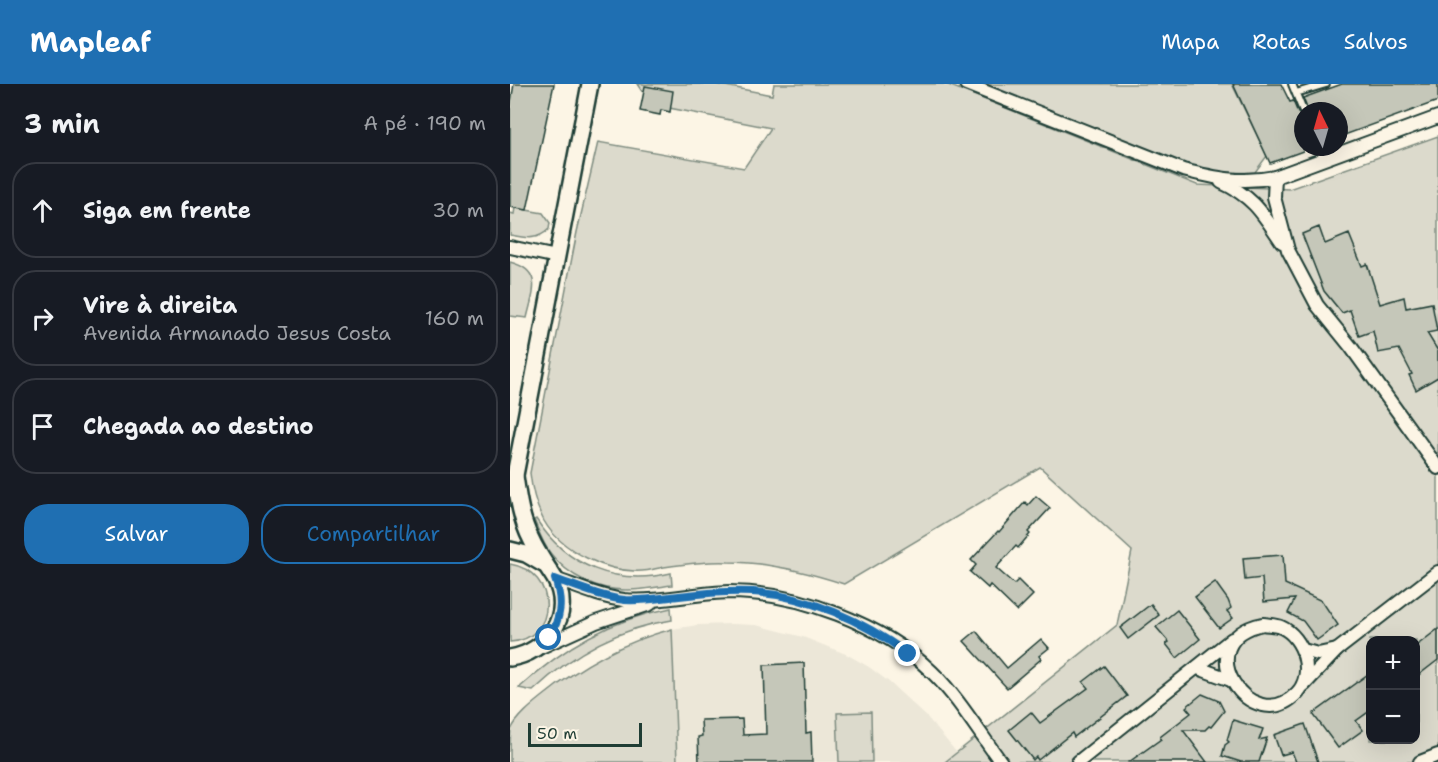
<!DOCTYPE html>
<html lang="pt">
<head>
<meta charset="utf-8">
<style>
	:root { --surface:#171b24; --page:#242831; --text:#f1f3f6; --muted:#9ea1a6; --line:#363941; --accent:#1f6fb2 }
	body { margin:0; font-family:"Shantell Sans",sans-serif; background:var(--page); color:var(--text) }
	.controls { position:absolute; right:18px; bottom:18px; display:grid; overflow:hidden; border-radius:12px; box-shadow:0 6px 24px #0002 }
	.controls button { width:54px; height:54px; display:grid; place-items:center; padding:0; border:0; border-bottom:2px solid var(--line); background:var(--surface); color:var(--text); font:30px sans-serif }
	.compass { position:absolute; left:784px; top:18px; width:54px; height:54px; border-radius:50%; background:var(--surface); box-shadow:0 6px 24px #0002; rotate:355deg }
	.scale { position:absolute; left:18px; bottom:15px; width:114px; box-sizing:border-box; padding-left:6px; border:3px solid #1f3d34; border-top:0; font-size:16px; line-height:21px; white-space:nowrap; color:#1f3d34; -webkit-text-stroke:4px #fcf5e5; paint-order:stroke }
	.stop { position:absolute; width:18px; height:18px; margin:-14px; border:4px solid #1f6fb2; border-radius:50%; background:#fff }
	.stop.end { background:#1f6fb2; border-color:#fff; box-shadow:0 2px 6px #0008 }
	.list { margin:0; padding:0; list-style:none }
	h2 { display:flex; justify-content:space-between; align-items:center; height:78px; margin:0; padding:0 24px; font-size:26px }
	h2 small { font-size:20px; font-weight:400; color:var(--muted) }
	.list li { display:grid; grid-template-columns:39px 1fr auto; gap:18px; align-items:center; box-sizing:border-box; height:96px; margin:0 12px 12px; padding:0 12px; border:2px solid var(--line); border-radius:24px }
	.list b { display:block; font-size:22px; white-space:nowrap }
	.list p { margin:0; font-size:20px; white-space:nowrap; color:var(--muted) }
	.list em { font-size:20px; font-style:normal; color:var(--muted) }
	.actions { display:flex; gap:12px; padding:18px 24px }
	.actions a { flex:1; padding:14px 0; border:2px solid var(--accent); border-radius:24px; text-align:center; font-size:21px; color:var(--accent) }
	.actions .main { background:var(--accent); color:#fff }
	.icon { flex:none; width:33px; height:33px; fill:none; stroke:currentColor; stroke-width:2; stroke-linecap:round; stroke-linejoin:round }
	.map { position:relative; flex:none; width:928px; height:678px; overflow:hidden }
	header { display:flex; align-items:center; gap:36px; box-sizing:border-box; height:84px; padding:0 30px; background:var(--accent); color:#fff }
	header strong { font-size:28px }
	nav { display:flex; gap:33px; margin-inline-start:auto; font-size:21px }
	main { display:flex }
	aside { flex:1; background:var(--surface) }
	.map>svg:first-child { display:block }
	.built { fill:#ece7d8 }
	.green { fill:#dcdacc; stroke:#7e8c80; stroke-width:1.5; fill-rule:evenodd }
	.building { fill:#c5c7b9; stroke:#1f3d34; stroke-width:1.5 }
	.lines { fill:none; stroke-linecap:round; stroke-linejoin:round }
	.service-casing { stroke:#1f3d34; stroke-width:10 }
	.minor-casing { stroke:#1f3d34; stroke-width:16 }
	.tertiary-casing { stroke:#1f3d34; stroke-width:20 }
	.service { stroke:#fcf5e5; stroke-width:6 }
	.minor { stroke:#fcf5e5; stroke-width:12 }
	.tertiary { stroke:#fcf5e5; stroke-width:15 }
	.route { stroke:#1f6fb2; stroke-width:8 }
</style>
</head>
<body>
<header>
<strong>Mapleaf</strong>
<nav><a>Mapa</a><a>Rotas</a><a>Salvos</a></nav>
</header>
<main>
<aside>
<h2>3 min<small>A pé · 190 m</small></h2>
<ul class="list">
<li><svg class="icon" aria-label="ahead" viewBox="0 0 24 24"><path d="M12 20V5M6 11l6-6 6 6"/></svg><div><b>Siga em frente</b></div><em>30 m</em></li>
<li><svg class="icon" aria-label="right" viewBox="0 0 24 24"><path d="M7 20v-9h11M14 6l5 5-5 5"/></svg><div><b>Vire à direita</b><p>Avenida Armanado Jesus Costa</p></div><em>160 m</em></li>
<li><svg class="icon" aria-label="arrive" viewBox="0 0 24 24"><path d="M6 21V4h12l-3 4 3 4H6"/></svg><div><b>Chegada ao destino</b></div></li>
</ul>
<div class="actions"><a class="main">Salvar</a><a>Compartilhar</a></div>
</aside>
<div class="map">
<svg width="928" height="678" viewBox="0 0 928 678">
	<rect width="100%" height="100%" fill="#fcf5e5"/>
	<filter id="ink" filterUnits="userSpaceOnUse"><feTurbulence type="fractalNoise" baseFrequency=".0167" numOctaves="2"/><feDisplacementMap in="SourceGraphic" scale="12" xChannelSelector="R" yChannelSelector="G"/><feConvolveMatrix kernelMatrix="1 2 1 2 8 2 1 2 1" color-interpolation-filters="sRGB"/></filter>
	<g filter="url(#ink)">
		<path class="built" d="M 222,540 L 246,541 L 293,553 L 338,571 L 359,583 L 379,598 L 417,633 L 447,669 L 435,678 L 167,678 L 162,545 L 188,541 Z"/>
		<g class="green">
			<path d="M 128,0 L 205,0 L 262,11 L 264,0 L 436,0 L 687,101 L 779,105 L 928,52 L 928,678 L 435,678 L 607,541 L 622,467 L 530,383 L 334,500 C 297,488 258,478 218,478 C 197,477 175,480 154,483 C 147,484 139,487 132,487 C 98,489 51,467 34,437 C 26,422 22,407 20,389 L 67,148 L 88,58 L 234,84 L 261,44 L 139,20 L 136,12 ZM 860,556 L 906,556 L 906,656 L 860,656 Z"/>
			<path d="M 474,0 L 722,0 L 757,72 L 745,88 C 688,93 636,68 585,46 C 548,31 511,15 474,0 Z"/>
			<path d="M 5,124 L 33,129 L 40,139 L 39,145 C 27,157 15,154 0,151 L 0,129 L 4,130 Z"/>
			<path d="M 0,178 C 34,187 23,208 17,234 L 0,232 Z"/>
			<path d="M 26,435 C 57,483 106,502 161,489 L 162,501 C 146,503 130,507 115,506 C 87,506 58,492 41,470 C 33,460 29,448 24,436 Z"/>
			<path d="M 0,480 C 49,488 48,556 0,558 Z"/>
			<path d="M 161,524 L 162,536 C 109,544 62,570 23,607 L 9,604 C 55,562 100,536 161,524 Z"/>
			<path d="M 162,545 L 167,678 L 0,678 C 0,669 0,654 1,646 C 7,633 22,621 32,613 C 71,581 113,558 162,545 Z"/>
			<path d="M 361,628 L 362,678 L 329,678 L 327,629 Z"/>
		</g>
		<g class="building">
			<path d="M 4,0 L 44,0 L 17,126 L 0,123 L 0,24 Z"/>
			<path d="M 723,0 L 771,0 L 780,18 L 783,17 L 788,29 L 793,32 L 793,67 L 760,79 Z"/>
			<path d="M 832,0 L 928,0 L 928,17 L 829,53 L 829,27 L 798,27 L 793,14 Z"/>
			<path d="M 135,2 L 163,7 L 160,28 L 151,26 L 150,31 L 130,27 Z"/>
			<path d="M 809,143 L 815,160 L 839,150 L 852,182 L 857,180 L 870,220 L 894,213 L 896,224 L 922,219 L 927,247 L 917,249 L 928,267 L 928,293 L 906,306 L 899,291 L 902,290 L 889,265 L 868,269 L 863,247 L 849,252 L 840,226 L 832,229 L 814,207 L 792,150 Z"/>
			<path d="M 526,412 L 540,424 L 518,448 L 520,450 L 508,464 L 506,462 L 486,484 L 504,500 L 508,496 L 523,511 L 507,527 L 480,501 L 478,504 L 460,488 L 466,481 L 461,476 L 488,447 L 489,448 L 515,418 L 518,421 Z"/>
			<path d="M 773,471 L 775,500 L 812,517 L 828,541 L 807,556 L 793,537 L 778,529 L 785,515 L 754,518 L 752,494 L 735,496 L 733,474 Z"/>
			<path d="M 705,498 L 718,516 L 721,524 L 717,527 L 723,534 L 709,544 L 685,513 Z"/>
			<path d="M 641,520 L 649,531 L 618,555 L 610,544 Z"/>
			<path d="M 667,526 L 690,555 L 667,574 L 656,560 L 659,558 L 646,543 Z"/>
			<path d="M 928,545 L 928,576 L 906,593 L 906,562 Z"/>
			<path d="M 466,547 L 497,584 L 531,555 L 539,564 L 529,572 L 531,575 L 497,604 L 454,557 Z"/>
			<path d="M 294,579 L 296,649 L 301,648 L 302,678 L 189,678 L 188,653 L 192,652 L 191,636 L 232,635 L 233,651 L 256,650 L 254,581 Z"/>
			<path d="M 594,582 L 617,612 L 564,653 L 562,649 L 528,676 L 526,673 L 523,676 L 499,646 L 521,628 L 530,639 L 578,604 L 573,598 Z"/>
			<path d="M 861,588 L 861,626 L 846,637 L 853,646 L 828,664 L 803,630 Z"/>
			<path d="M 692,610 L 709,617 L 714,627 L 701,643 L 699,642 L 695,646 L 673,646 L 697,678 L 619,678 L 651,655 L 650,653 L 681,629 L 676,623 Z"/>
			<path d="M 723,636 L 753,645 L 749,656 L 757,654 L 749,678 L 731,678 L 712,672 L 715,661 L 719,658 L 717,656 Z"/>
			<path d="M 795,640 L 808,678 L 786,678 L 782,668 L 771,671 L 764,651 Z"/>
		</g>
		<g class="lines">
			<g class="service-casing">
				<g id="service">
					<path d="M 782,0 L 793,27"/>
					<path d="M 786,9 L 816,0"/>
					<path d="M 809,63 L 813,75"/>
				</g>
			</g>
			<g class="minor-casing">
				<g id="minor">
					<path d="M 456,0 L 673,86 C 705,94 731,100 765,93 L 928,33"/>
					<path d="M 765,93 L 764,113 L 778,166 L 807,221 L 841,263 L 928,384"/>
					<path d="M 711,98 C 744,113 753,130 772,158"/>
					<path d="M 0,163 L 47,173"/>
					<path d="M 45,495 C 68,503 90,513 114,516 C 147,519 185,509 219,508 C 287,508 373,540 422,588 C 447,612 470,650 491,678"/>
					<path d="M 753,540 C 759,541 766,541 771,543 C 794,553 805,590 787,609 C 741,657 675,556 753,540 Z"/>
					<path d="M 31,563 L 86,538 L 140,520"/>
					<path d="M 793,566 L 808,570 L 827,566"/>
					<path d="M 688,584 L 721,596"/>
					<path d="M 794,601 L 827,566 L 928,488"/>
					<path d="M 568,678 L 722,555"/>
					<path d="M 910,678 L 928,671"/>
				</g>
			</g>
			<g class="tertiary-casing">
				<g id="tertiary">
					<path d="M 0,405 L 5,391 L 80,0"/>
					<path d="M 0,466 L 16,470 L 33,480"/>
					<path d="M 0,574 C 37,568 64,532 45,495 C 37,482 27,469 21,455 C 11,436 8,413 5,392"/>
				</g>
			</g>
			<use href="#service" class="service"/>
			<use href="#minor" class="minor"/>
			<use href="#tertiary" class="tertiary"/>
		</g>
	</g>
	<g class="lines" filter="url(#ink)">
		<path class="route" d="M 39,554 C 51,534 53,517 45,495 C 68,503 91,513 115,516 C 133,517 151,514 169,512 C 193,509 219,507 243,508 C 299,512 353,537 398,570"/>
	</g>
</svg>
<div class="controls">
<button>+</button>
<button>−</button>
</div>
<svg class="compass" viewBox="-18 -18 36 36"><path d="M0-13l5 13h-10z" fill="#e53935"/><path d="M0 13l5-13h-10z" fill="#9ea1a6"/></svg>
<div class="scale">50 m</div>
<div class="stop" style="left:39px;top:554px"></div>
<div class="stop end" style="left:398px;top:570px"></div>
</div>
</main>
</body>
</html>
